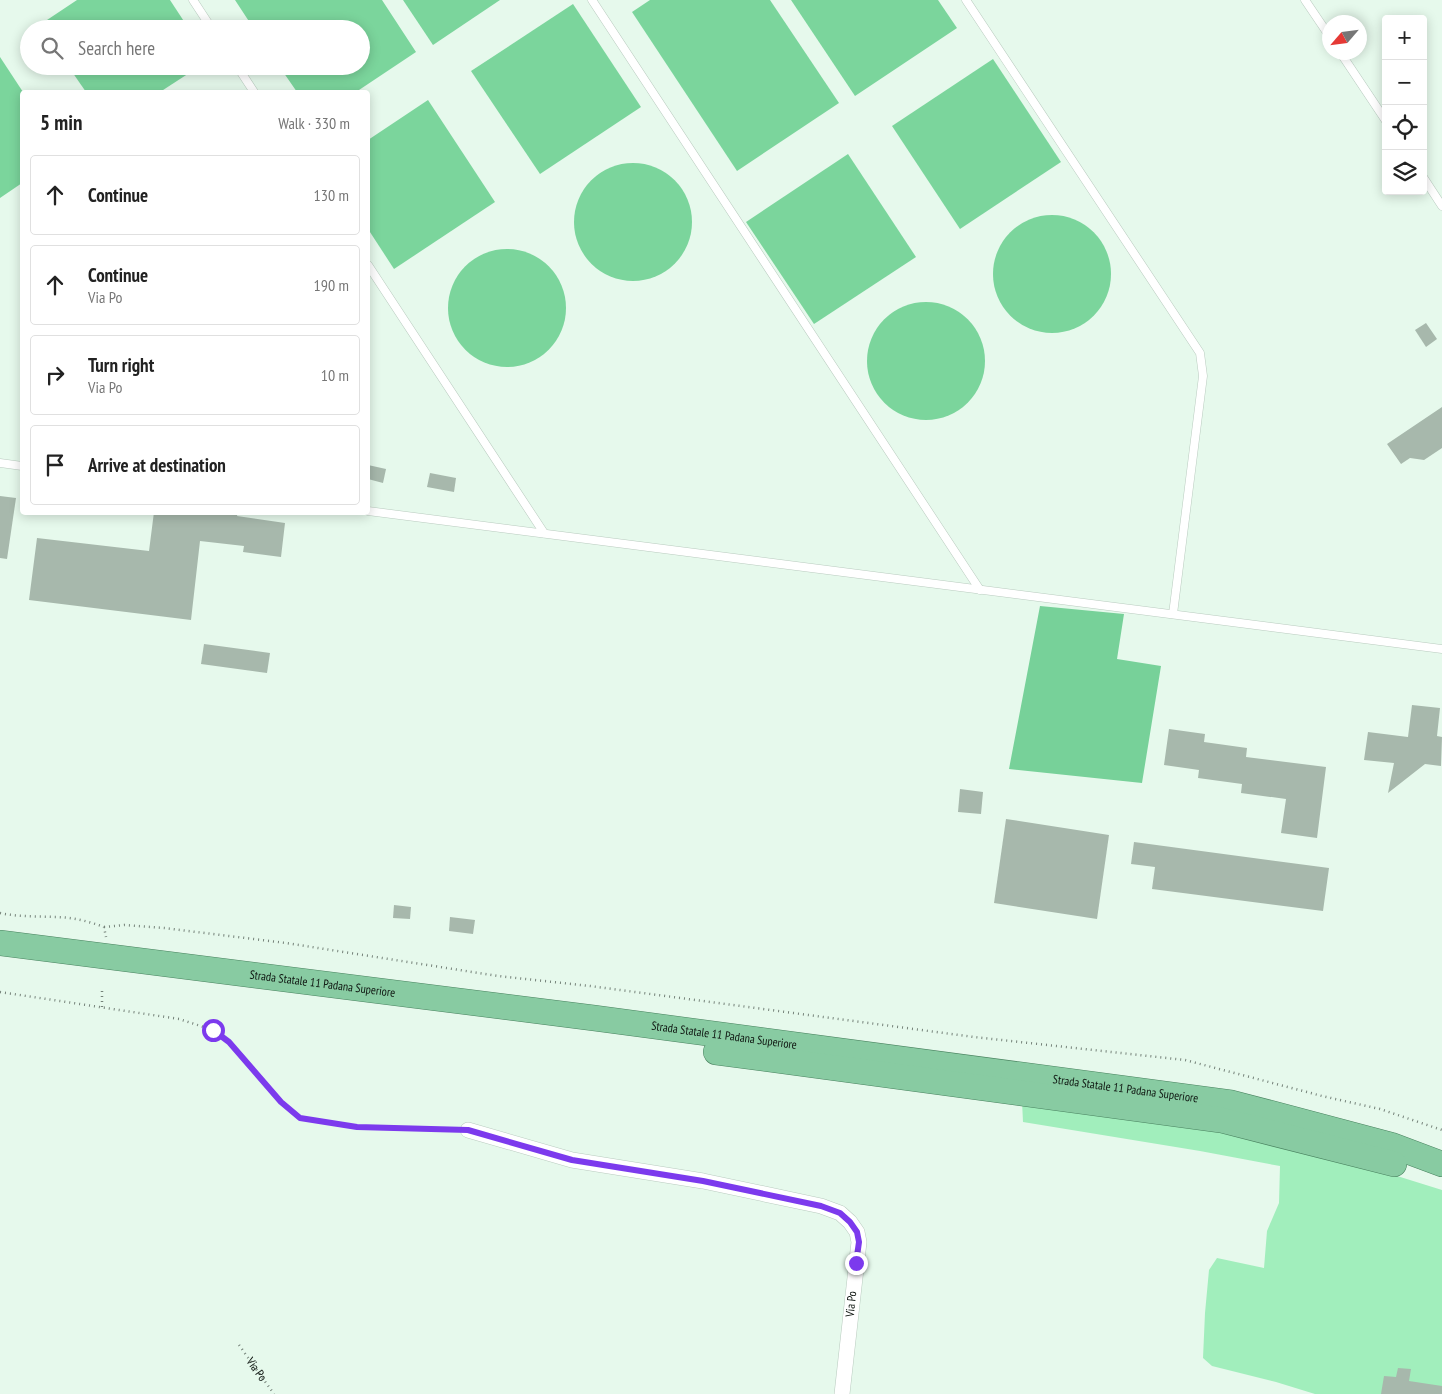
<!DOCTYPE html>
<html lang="en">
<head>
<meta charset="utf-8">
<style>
	:root { --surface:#fff; --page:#f2f2f2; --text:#222; --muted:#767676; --line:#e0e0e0 }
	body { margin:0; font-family:"PT Sans Narrow",sans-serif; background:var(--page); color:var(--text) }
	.controls { position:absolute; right:15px; top:15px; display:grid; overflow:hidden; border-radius:5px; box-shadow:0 2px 12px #0003 }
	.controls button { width:45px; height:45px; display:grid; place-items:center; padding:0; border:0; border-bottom:1px solid var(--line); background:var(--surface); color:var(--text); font:25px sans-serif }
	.compass { position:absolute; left:1322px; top:15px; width:45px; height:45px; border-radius:50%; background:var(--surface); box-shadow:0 2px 12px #0003; rotate:242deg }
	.stop { position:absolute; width:15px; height:15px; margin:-11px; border:4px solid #7c3aed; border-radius:50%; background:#fff }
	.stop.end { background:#7c3aed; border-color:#fff; box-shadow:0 1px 5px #0008 }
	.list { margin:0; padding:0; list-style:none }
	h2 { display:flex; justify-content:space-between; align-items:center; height:65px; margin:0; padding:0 20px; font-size:21px }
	h2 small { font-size:16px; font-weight:400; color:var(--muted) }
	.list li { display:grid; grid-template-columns:32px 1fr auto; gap:15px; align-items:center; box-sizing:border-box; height:80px; margin:0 10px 10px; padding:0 10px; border:1px solid var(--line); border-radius:5px }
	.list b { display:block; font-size:19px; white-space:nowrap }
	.list p { margin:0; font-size:16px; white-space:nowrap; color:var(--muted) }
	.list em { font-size:16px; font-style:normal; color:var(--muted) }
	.icon { flex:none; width:28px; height:28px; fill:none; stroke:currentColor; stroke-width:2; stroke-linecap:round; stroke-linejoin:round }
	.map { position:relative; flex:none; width:1442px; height:1394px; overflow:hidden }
	.search { position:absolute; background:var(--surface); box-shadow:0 2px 12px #0003; left:20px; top:20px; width:350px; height:55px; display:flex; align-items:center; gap:12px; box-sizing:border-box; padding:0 18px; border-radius:28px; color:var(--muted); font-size:19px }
	.panel { position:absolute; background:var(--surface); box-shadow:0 2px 12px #0003; left:20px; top:90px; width:350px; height:425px; border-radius:5px }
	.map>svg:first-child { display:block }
	.green { fill:#a1eebc }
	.forest { fill:#77d199 }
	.water { fill:#7bd59c }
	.building { fill:#a7b8ac }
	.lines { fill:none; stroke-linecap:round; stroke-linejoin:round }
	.service-casing { stroke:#b9cbbf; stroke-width:9 }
	.minor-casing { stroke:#b9cbbf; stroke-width:16 }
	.trunk-casing { stroke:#4a8360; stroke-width:26 }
	.path { stroke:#758279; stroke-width:2.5; stroke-dasharray:1 4; stroke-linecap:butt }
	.service { stroke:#fff; stroke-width:8 }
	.minor { stroke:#fff; stroke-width:15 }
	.trunk { stroke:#88cba2; stroke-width:25 }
	.route { stroke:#7c3aed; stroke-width:6 }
	.labels { text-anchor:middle; stroke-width:4; stroke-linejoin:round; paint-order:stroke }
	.street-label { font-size:12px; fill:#0e1510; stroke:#fff }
</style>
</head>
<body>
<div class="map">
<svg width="1442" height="1394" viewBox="0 0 1442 1394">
	<rect width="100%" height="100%" fill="#e6f9ec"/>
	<path class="green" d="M 1022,1101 L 1259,1138 L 1349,1161 L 1442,1190 L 1442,1394 L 1315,1394 L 1276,1382 L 1212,1366 L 1203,1358 L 1205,1313 L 1209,1270 L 1217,1258 L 1264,1268 L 1267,1231 L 1279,1203 L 1280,1166 L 1200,1151 L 1023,1122 Z"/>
	<path class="forest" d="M 1040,606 L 1124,614 L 1117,659 L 1161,666 L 1142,783 L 1009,769 Z"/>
	<g class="water">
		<path d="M 77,0 L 170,0 L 189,29 L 44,29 L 41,24 Z"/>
		<path d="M 235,0 L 382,0 L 416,52 L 356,92 L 297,92 L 279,66 L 361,66 L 361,29 L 254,29 Z"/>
		<path d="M 403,0 L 500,0 L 433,45 Z"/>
		<path d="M 650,0 L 770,0 L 839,103 L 737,171 L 632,12 Z"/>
		<path d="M 791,0 L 938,0 L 957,28 L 855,96 Z"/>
		<path d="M 573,4 L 641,107 L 540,174 L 471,71 Z"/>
		<path d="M 0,57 L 23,92 L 22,183 L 0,198 Z"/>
		<path d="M 993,59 L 1061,162 L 960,229 L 892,126 Z"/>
		<path d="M 68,66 L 200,66 L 160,92 L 86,92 Z"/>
		<path d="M 428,100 L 495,202 L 394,269 L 368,229 L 368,140 Z"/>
		<path d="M 848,154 L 916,257 L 814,324 L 746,222 Z"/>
		<circle cx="633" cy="222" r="59"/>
		<circle cx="1052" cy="274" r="59"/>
		<circle cx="507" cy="308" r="59"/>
		<circle cx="926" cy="361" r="59"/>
	</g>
	<g class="building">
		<path d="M 1426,323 L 1437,339 L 1426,347 L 1415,330 Z"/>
		<path d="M 1442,407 L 1442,448 L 1424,460 L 1410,458 L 1401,464 L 1387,444 Z"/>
		<path d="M 368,465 L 386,469 L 383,483 L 368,479 Z"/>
		<path d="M 430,473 L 456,478 L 454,492 L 427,487 Z"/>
		<path d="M 0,496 L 16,498 L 7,559 L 0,558 Z"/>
		<path d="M 154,512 L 238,512 L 237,516 L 285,523 L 281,557 L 243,552 L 244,546 L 200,541 L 191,620 L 29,600 L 37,538 L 149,551 Z"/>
		<path d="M 204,644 L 270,653 L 267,673 L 201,664 Z"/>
		<path d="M 1412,705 L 1440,708 L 1437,736 L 1442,737 L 1441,766 L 1425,764 L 1388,793 L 1394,763 L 1364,760 L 1368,732 L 1408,737 Z"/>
		<path d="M 1169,729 L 1205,734 L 1204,742 L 1247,748 L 1246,757 L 1326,767 L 1317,838 L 1281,833 L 1286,799 L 1241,793 L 1242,784 L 1198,778 L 1199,770 L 1164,765 Z"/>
		<path d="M 960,789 L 983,792 L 981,814 L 958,812 Z"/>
		<path d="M 1006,819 L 1109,835 L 1097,919 L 994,903 Z"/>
		<path d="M 1134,842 L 1329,868 L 1323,911 L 1152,889 L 1155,867 L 1131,864 Z"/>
		<path d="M 394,905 L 411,907 L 410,919 L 393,918 Z"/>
		<path d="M 450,917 L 475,920 L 473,934 L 449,931 Z"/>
		<path d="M 1398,1368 L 1411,1369 L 1409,1381 L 1442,1386 L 1442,1394 L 1381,1394 L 1384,1376 L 1396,1377 Z"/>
	</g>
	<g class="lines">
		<g class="service-casing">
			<g id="service">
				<path d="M 193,0 L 212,29"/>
				<path d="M 592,0 L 980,590"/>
				<path d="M 966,0 L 1200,353 L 1203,376 L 1173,614"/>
				<path d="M 1305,0 L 1330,37"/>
				<path d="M 1340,52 L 1386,121"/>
				<path d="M 237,66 L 254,92"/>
				<path d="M 1423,177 L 1442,206"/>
				<path d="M 368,265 L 544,533"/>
				<path d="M 0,463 L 22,466"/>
				<path d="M 368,511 L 1442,649"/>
			</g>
		</g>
		<g class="minor-casing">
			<path id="minor" d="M 468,1130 L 572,1160 L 703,1181 L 821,1206 L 840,1213 L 850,1222 L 857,1232 L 859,1242 L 842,1394"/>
		</g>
		<g class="trunk-casing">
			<g id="trunk">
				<path id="s2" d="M 0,943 L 594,1018 L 1232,1103 L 1391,1145 L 1442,1164"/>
				<path d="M 716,1052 L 1221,1120 L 1394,1164"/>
			</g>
		</g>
		<g class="path">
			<path d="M 0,913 C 18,917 36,916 54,917 C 71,917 88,921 104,927 L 106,937"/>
			<path d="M 104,927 L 124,925 L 164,928 L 286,943 L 498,976 L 590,986 L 974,1037 L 1185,1060 L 1322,1096 L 1380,1109 L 1442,1130"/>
			<path d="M 0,992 L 179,1019 L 213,1030 L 229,1042 L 281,1102 L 300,1118 L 357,1127 L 454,1130"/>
			<path d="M 102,1007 L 102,989"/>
			<path id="s1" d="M 239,1345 L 274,1394"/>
		</g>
		<use href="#service" class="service"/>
		<use href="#minor" class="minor"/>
		<use href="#trunk" class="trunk"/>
	</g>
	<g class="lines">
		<path class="route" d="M 213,1030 L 229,1042 L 281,1102 L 300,1118 L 357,1127 L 468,1130 L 572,1160 L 703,1181 L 821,1206 L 840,1213 L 850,1222 L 857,1232 L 859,1242 L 856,1263"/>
	</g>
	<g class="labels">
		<g class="street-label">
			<text dy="4" stroke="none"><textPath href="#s2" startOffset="325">Strada Statale 11 Padana Superiore</textPath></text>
			<text dy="4" stroke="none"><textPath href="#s2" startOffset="730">Strada Statale 11 Padana Superiore</textPath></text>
			<text dy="4" stroke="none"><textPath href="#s2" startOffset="1135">Strada Statale 11 Padana Superiore</textPath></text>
			<text transform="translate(851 1304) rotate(-84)" y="4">Via Po</text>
			<text dy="4" stroke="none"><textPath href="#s1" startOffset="30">Via Po</textPath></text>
		</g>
	</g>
</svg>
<div class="controls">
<button>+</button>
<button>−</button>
<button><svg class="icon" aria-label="locate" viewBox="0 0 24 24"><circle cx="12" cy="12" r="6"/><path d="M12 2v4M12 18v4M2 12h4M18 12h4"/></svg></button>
<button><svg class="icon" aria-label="layers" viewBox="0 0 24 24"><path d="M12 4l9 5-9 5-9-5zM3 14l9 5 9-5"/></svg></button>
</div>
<svg class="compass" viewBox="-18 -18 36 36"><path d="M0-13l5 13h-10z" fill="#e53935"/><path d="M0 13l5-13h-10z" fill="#767676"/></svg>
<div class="stop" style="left:213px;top:1030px"></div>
<div class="stop end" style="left:856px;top:1263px"></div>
<div class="search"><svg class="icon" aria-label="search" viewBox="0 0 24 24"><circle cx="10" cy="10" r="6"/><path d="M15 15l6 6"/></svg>Search here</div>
<section class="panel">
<h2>5 min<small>Walk · 330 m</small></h2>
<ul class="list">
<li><svg class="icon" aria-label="ahead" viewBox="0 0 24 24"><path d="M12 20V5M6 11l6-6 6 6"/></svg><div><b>Continue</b></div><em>130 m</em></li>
<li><svg class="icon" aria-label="ahead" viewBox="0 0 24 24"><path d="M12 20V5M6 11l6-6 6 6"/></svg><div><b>Continue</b><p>Via Po</p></div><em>190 m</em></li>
<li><svg class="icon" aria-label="right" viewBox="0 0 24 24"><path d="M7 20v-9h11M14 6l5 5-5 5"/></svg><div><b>Turn right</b><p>Via Po</p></div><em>10 m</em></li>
<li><svg class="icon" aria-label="arrive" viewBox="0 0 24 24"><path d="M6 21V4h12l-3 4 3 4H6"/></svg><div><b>Arrive at destination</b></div></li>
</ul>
</section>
</div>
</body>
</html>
